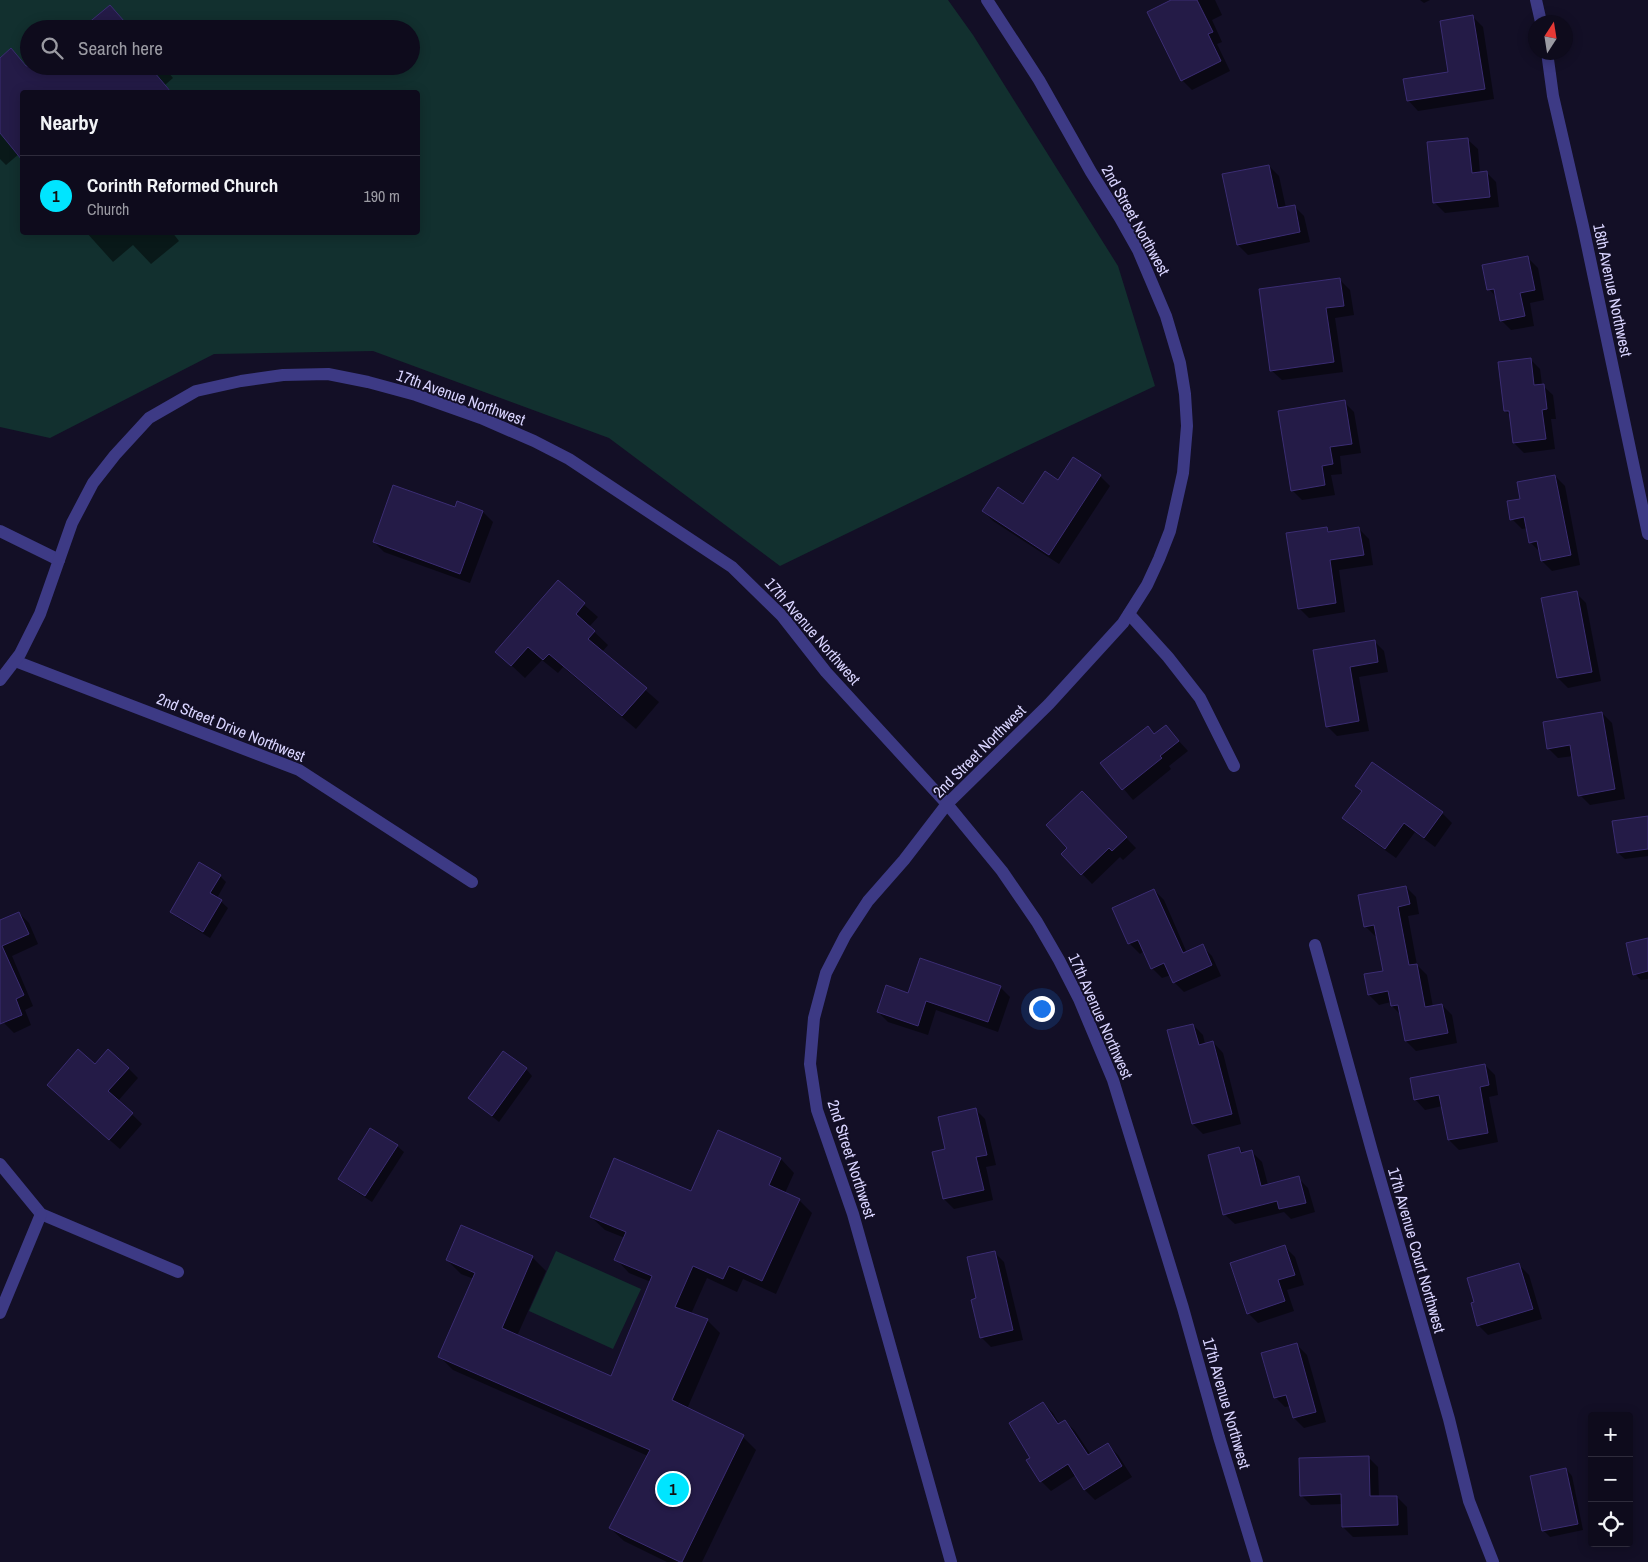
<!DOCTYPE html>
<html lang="en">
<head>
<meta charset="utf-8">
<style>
	:root { --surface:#0e0b1c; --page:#1c1929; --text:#f1f3f6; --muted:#9b9ba3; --line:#2e2b3b; --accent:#00e5ff }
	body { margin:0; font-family:"Archivo Narrow",sans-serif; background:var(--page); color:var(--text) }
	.controls { position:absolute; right:15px; bottom:15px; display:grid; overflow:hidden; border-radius:5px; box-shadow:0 2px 12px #0003 }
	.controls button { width:45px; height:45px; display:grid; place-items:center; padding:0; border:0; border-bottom:1px solid var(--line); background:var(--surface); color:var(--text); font:25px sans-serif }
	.compass { position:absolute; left:1528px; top:15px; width:45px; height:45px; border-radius:50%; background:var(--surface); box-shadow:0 2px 12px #0003; rotate:12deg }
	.you { position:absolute; left:1041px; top:1008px; width:18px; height:18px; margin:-12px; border:4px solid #fff; border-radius:50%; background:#1a73e8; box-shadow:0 0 0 8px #1a73e833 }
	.badge { display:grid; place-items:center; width:32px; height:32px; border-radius:50%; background:var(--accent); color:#111; font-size:16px; font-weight:700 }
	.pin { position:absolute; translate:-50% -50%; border:2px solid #fff; box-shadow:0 1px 5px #0006 }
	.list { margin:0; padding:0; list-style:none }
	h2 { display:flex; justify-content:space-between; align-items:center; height:65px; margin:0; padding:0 20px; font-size:21px }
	h2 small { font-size:16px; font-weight:400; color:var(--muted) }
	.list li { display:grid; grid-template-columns:32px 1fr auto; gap:15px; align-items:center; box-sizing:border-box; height:80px; padding:0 20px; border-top:1px solid var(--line) }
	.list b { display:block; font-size:19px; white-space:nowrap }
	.list p { margin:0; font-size:16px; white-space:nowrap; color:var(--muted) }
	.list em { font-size:16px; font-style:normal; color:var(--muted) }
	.icon { flex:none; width:28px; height:28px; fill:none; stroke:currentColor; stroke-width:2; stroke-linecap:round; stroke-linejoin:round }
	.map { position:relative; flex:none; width:1648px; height:1562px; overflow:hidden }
	.search { position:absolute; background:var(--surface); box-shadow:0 2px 12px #0003; left:20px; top:20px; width:400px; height:55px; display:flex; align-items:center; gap:12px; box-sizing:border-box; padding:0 18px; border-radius:28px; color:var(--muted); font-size:19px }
	.panel { position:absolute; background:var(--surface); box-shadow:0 2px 12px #0003; left:20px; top:90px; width:400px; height:145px; border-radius:5px }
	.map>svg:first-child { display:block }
	.green { fill:#12302f; fill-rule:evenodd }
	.shadow { fill:#0007 }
	.building { fill:#241b47; stroke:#3b2d73 }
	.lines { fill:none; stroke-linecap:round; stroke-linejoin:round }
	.street { stroke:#3d3a85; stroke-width:12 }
	.labels { text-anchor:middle; stroke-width:4; stroke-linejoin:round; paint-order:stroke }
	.street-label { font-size:16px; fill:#d9d4ff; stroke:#130f26 }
</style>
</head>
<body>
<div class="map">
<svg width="1648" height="1562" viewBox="0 0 1648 1562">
	<rect width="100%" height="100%" fill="#130f26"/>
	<g class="green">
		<path d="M 0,0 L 948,0 L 973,35 L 1118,266 L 1155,386 L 1027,446 L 780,566 L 609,438 L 373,351 L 214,354 L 50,438 L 0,427 ZM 29,29 L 411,29 L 411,66 L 29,66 ZM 22,92 L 418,92 L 418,232 L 22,232 Z"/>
		<path d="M 556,1251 L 641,1289 L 613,1349 L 529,1311 Z"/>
	</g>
	<g class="shadow">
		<path d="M 1174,0 L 1215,0 L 1222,15 L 1212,20 L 1222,42 L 1217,44 L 1230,71 L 1192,90 L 1182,80 Z"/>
		<path d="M 1420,0 L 1430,0 L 1424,3 Z"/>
		<path d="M 1473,17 L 1483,27 L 1494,99 L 1418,111 L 1408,100 L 1450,73 Z"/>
		<path d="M 11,50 L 32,72 L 39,66 L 163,66 L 173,78 L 165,85 L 172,92 L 22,92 L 22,158 L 19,154 L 6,165 L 0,159 L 0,60 Z"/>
		<path d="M 1467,139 L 1478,149 L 1480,173 L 1486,172 L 1496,182 L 1499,207 L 1445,213 L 1435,203 Z"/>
		<path d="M 1269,166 L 1279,176 L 1286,208 L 1294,206 L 1304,216 L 1310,242 L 1248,255 L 1238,245 Z"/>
		<path d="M 86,232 L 172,232 L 179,241 L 151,264 L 133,245 L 113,262 Z"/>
		<path d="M 1528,258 L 1538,268 L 1544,300 L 1530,303 L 1534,326 L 1511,330 L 1501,320 L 1497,298 L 1489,289 Z"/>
		<path d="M 1340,280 L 1350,290 L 1354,315 L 1335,318 L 1343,372 L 1282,380 L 1271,370 Z"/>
		<path d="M 1530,359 L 1540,369 L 1542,385 L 1553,395 L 1556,419 L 1551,419 L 1555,449 L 1524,453 L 1514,443 L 1511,416 L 1505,411 Z"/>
		<path d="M 1344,402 L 1354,412 L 1361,453 L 1340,456 L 1342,474 L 1331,475 L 1335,495 L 1302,500 L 1292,490 Z"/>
		<path d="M 1100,476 L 1110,486 L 1059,564 L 993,521 L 983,511 L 1024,505 L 1059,481 Z"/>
		<path d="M 1555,476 L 1565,486 L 1580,565 L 1552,571 L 1542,561 L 1541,553 L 1530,542 L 1528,528 L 1522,529 L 1512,519 L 1521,500 Z"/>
		<path d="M 456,509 L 483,512 L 493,522 L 470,583 L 384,552 L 374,542 Z"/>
		<path d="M 1327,529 L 1331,533 L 1359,529 L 1369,539 L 1373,565 L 1339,570 L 1345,612 L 1309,618 L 1299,608 Z"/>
		<path d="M 558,582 L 598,617 L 589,627 L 608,645 L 602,652 L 659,702 L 636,729 L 563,667 L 558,673 L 542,660 L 525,678 L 497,652 Z"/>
		<path d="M 1576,593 L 1586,603 L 1601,681 L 1568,688 L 1558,678 Z"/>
		<path d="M 1374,641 L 1384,651 L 1388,672 L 1359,677 L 1369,731 L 1337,736 L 1327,726 L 1314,651 Z"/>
		<path d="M 1602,713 L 1612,723 L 1625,799 L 1590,805 L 1580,795 L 1573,756 L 1558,758 L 1548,748 Z"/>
		<path d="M 1165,726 L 1188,751 L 1169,766 L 1171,769 L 1133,800 L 1102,763 L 1147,727 L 1155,735 Z"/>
		<path d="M 1082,793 L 1136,848 L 1123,860 L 1120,857 L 1092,884 L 1063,854 L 1069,848 Z"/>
		<path d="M 1442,813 L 1452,823 L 1435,847 L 1415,832 L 1396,858 L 1354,828 L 1344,818 Z"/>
		<path d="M 1648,818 L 1648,856 L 1625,859 L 1618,853 Z"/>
		<path d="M 220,876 L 226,882 L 217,898 L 228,908 L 210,938 L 178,918 L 171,912 Z"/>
		<path d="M 1406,887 L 1416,897 L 1419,914 L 1408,916 L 1417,965 L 1427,975 L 1433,1007 L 1442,1005 L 1452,1015 L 1457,1043 L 1416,1051 L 1406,1041 L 1401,1015 L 1392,1006 L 1391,1002 L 1379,1005 L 1369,995 L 1384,972 L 1377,936 L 1375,936 L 1365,926 Z"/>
		<path d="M 1154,890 L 1164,900 L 1187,953 L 1202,946 L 1212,956 L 1221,976 L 1184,992 L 1174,982 L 1171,975 L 1162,978 L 1152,968 L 1144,951 L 1140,954 L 1130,944 L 1114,908 Z"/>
		<path d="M 19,913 L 29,923 L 38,944 L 12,956 L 33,1006 L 25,1010 L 31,1025 L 14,1033 L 4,1023 L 1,1018 L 0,1018 L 0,922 Z"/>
		<path d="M 1648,939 L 1648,979 L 1641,980 L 1635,974 Z"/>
		<path d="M 1000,987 L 1010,997 L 998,1032 L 936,1010 L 928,1035 L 888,1022 L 878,1012 L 908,994 Z"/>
		<path d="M 1193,1025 L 1203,1035 L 1205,1044 L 1213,1042 L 1223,1053 L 1241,1124 L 1203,1134 L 1193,1124 Z"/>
		<path d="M 1485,1065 L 1495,1075 L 1498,1095 L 1489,1097 L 1498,1142 L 1459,1150 L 1449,1140 L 1442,1106 L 1425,1110 L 1415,1099 Z"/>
		<path d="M 95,1066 L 128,1068 L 138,1078 L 118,1101 L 142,1124 L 120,1149 L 58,1095 Z"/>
		<path d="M 526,1069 L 532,1076 L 499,1122 L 469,1098 Z"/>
		<path d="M 975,1109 L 985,1119 L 996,1165 L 986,1167 L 993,1200 L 954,1209 L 944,1199 L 933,1153 L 947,1150 Z"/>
		<path d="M 719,1132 L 781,1159 L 794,1173 L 785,1193 L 799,1200 L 812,1213 L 776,1294 L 743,1279 L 737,1292 L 707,1278 L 691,1314 L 707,1320 L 720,1333 L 687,1409 L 743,1437 L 756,1450 L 702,1562 L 667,1562 L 624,1541 L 610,1528 L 648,1456 L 453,1370 L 440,1357 L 474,1279 L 461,1274 L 447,1260 L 532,1257 L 546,1271 L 517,1336 L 612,1378 L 651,1282 L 629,1273 L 616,1259 L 625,1238 L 605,1230 L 591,1217 L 691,1192 Z"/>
		<path d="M 397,1146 L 404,1152 L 372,1202 L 346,1185 L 340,1179 Z"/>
		<path d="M 1239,1148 L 1244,1153 L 1252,1152 L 1262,1162 L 1268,1185 L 1298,1178 L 1308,1188 L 1315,1212 L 1291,1219 L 1284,1212 L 1235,1224 L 1224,1214 Z"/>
		<path d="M 1285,1247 L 1295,1257 L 1304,1285 L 1287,1290 L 1294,1311 L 1258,1323 L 1248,1313 Z"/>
		<path d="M 994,1252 L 1004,1262 L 1023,1340 L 991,1347 L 981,1337 L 978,1299 Z"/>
		<path d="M 1519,1265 L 1529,1275 L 1542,1319 L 1488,1335 L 1478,1325 Z"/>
		<path d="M 1297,1345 L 1307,1355 L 1326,1422 L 1304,1428 L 1294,1418 L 1290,1406 L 1285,1407 L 1275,1397 Z"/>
		<path d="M 1043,1403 L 1053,1413 L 1060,1425 L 1065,1421 L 1075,1431 L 1091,1455 L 1108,1445 L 1118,1455 L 1132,1477 L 1095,1500 L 1085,1490 L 1076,1475 L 1051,1491 L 1041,1481 L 1032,1458 Z"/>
		<path d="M 1368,1457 L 1378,1467 L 1379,1498 L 1397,1497 L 1407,1507 L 1408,1535 L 1353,1537 L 1343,1527 L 1342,1504 L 1311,1505 L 1301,1495 Z"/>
		<path d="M 1566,1469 L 1572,1476 L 1583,1530 L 1550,1537 L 1543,1530 Z"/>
	</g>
	<g class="building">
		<path d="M 1171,0 L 1197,0 L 1213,32 L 1208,34 L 1221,61 L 1181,81 L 1147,12 Z"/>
		<path d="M 110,5 L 131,29 L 81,29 Z"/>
		<path d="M 1473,15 L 1485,89 L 1407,101 L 1403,79 L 1448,72 L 1440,21 Z"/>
		<path d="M 11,48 L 26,66 L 149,66 L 171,92 L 22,92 L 22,160 L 0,133 L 0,58 Z"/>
		<path d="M 1468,138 L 1472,173 L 1487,171 L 1490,197 L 1433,203 L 1427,142 Z"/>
		<path d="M 1269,165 L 1278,208 L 1295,205 L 1300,232 L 1237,245 L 1222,174 Z"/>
		<path d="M 1528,256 L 1535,290 L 1520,293 L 1525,316 L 1500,321 L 1494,289 L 1487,290 L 1482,265 Z"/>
		<path d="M 1340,278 L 1344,306 L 1326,308 L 1334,362 L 1270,371 L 1259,289 Z"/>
		<path d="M 1531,358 L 1534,385 L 1544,384 L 1547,409 L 1542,410 L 1546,439 L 1513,443 L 1509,411 L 1504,411 L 1498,362 Z"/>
		<path d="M 1345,400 L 1352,444 L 1330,447 L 1333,464 L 1322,466 L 1325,485 L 1291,491 L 1278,411 Z"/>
		<path d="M 1073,457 L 1101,475 L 1049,555 L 982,511 L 998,487 L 1023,504 L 1045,471 L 1058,480 Z"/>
		<path d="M 1555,475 L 1571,555 L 1541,561 L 1537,541 L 1529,543 L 1524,517 L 1510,520 L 1507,501 L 1520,499 L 1517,482 Z"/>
		<path d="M 393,485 L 455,507 L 457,501 L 483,511 L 460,574 L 373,542 Z"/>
		<path d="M 1327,527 L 1328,532 L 1359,527 L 1364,555 L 1330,560 L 1336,603 L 1298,609 L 1286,533 Z"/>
		<path d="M 558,580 L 585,603 L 576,614 L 595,631 L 588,639 L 647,688 L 622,716 L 549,654 L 543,660 L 528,647 L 511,666 L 495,652 Z"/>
		<path d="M 1577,591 L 1592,672 L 1557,678 L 1541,598 Z"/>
		<path d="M 1375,640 L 1378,662 L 1350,667 L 1359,721 L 1326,727 L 1313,650 Z"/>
		<path d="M 1602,712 L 1615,789 L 1578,796 L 1570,745 L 1547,749 L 1543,722 Z"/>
		<path d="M 1166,725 L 1179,741 L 1160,756 L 1162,758 L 1122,790 L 1100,763 L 1148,726 L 1154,734 Z"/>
		<path d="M 1372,762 L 1443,812 L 1424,838 L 1404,823 L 1385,849 L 1342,818 L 1362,791 L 1355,786 Z"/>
		<path d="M 1082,791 L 1127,837 L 1112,851 L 1109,848 L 1081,875 L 1061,854 L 1067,848 L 1046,825 Z"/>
		<path d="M 1648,816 L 1648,849 L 1617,853 L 1612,821 Z"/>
		<path d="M 199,862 L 221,875 L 210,893 L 222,900 L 203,932 L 170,912 Z"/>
		<path d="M 1406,886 L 1410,904 L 1398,907 L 1409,965 L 1417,964 L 1425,1007 L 1442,1004 L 1448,1033 L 1405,1041 L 1398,1005 L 1391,1006 L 1388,991 L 1368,995 L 1364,974 L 1383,971 L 1374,925 L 1364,927 L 1358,895 Z"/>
		<path d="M 1154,889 L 1183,953 L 1203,944 L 1212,965 L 1173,983 L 1164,963 L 1151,969 L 1138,940 L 1128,944 L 1112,908 Z"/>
		<path d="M 19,912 L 29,934 L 2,946 L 24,995 L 16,999 L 22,1015 L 0,1024 L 0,920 Z"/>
		<path d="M 1648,938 L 1648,971 L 1633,975 L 1626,943 Z"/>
		<path d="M 920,958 L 1001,986 L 988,1022 L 926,1001 L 918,1026 L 877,1012 L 886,985 L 908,993 Z"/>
		<path d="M 1193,1024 L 1199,1045 L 1213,1041 L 1232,1114 L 1192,1124 L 1167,1030 Z"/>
		<path d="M 78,1049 L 95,1064 L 108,1049 L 129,1068 L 108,1091 L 133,1113 L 109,1140 L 47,1085 Z"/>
		<path d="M 503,1051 L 527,1068 L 492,1116 L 468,1098 Z"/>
		<path d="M 1485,1064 L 1489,1085 L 1480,1087 L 1488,1133 L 1448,1140 L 1439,1095 L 1414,1100 L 1410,1078 Z"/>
		<path d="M 976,1108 L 987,1155 L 976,1157 L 984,1190 L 943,1199 L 932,1152 L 945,1149 L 938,1117 Z"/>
		<path d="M 370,1128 L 398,1145 L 365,1196 L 338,1179 Z"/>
		<path d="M 718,1130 L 781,1158 L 769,1185 L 800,1199 L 762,1281 L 729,1266 L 723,1279 L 693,1266 L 675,1307 L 708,1319 L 672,1400 L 744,1435 L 682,1562 L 680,1562 L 609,1528 L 650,1450 L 438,1357 L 475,1273 L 446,1260 L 461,1225 L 533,1256 L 502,1328 L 611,1376 L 652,1276 L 614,1260 L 626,1232 L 590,1217 L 614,1158 L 691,1191 Z"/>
		<path d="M 1239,1147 L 1241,1153 L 1252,1150 L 1261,1186 L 1299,1176 L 1306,1203 L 1279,1209 L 1277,1201 L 1223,1215 L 1208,1155 Z"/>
		<path d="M 1285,1245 L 1295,1275 L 1278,1280 L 1285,1301 L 1247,1314 L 1230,1263 Z"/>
		<path d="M 995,1251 L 1013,1330 L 980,1338 L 971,1300 L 976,1298 L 967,1257 Z"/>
		<path d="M 1519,1263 L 1533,1309 L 1477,1326 L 1471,1303 L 1474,1302 L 1467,1278 Z"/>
		<path d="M 1297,1343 L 1316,1412 L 1293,1418 L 1286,1395 L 1274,1398 L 1261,1353 Z"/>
		<path d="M 1043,1402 L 1058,1424 L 1065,1420 L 1088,1455 L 1108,1443 L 1122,1466 L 1084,1490 L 1068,1464 L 1040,1482 L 1026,1460 L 1030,1458 L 1009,1423 Z"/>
		<path d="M 1369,1456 L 1370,1496 L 1397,1496 L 1398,1525 L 1342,1527 L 1341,1494 L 1300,1496 L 1299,1458 Z"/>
		<path d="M 1566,1468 L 1578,1524 L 1542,1531 L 1530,1476 Z"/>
	</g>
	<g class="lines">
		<g class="street">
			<path d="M 1536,0 L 1541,22"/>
			<path d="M 1547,52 L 1553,96 L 1583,226 L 1648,534"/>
			<path d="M 0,531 L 59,560"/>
			<path d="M 1129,614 L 1168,657 L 1200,698 L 1234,766"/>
			<path d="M 15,661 L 299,770 L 472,882"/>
			<path d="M 0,680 L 20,654 L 40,614 L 72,523 L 93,483 L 115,455 L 149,418 L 196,391 L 241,381 L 283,375 L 328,374 L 368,382 L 416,395 L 481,418 L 534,441 L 569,459 L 732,567 L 782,616 L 826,672 L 947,804 L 1002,871 L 1037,922 L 1059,960 L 1079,999 L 1113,1080 L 1183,1308 L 1219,1437 L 1257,1562"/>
			<path d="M 1315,945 L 1372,1151 L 1449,1419 L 1469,1501 L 1493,1562"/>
			<path d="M 0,1164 L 41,1214 L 178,1272"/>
			<path d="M 0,1313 L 41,1214"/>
			<path d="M 951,1562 L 853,1214 L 817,1110 L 810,1064 L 814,1018 L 826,973 L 845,936 L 868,901 L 904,860 L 947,804 L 1049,704 L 1123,623 L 1147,585 L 1159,559 L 1170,531 L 1183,473 L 1187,426 L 1185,394 L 1180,363 L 1166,316 L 1138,250 L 1120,218 L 1091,172 L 1039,80 L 987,0"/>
		</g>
	</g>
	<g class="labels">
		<g class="street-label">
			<text transform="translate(1136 220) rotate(61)" y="6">2nd Street Northwest</text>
			<text transform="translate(1613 290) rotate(78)" y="6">18th Avenue Northwest</text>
			<text transform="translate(461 397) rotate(20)" y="6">17th Avenue Northwest</text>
			<text transform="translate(813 631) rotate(49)" y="6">17th Avenue Northwest</text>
			<text transform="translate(231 727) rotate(22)" y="6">2nd Street Drive Northwest</text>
			<text transform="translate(979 751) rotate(-45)" y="6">2nd Street Northwest</text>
			<text transform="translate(1101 1016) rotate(66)" y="6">17th Avenue Northwest</text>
			<text transform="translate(852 1159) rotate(72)" y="6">2nd Street Northwest</text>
			<text transform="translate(1417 1250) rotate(74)" y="6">17th Avenue Court Northwest</text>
			<text transform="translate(1227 1403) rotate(74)" y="6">17th Avenue Northwest</text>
		</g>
	</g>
</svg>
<div class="controls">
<button>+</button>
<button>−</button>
<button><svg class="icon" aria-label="locate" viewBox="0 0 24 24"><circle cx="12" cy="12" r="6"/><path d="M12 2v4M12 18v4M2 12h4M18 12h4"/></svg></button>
</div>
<svg class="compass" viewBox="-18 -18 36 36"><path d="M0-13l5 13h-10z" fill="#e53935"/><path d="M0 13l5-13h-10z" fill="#9b9ba3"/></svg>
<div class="you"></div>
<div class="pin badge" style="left:673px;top:1489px">1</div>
<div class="search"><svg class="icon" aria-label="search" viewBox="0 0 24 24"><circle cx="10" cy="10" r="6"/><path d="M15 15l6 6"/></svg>Search here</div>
<section class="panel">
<h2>Nearby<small></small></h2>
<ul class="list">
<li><span class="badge">1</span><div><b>Corinth Reformed Church</b><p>Church</p></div><em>190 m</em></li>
</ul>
</section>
</div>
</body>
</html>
